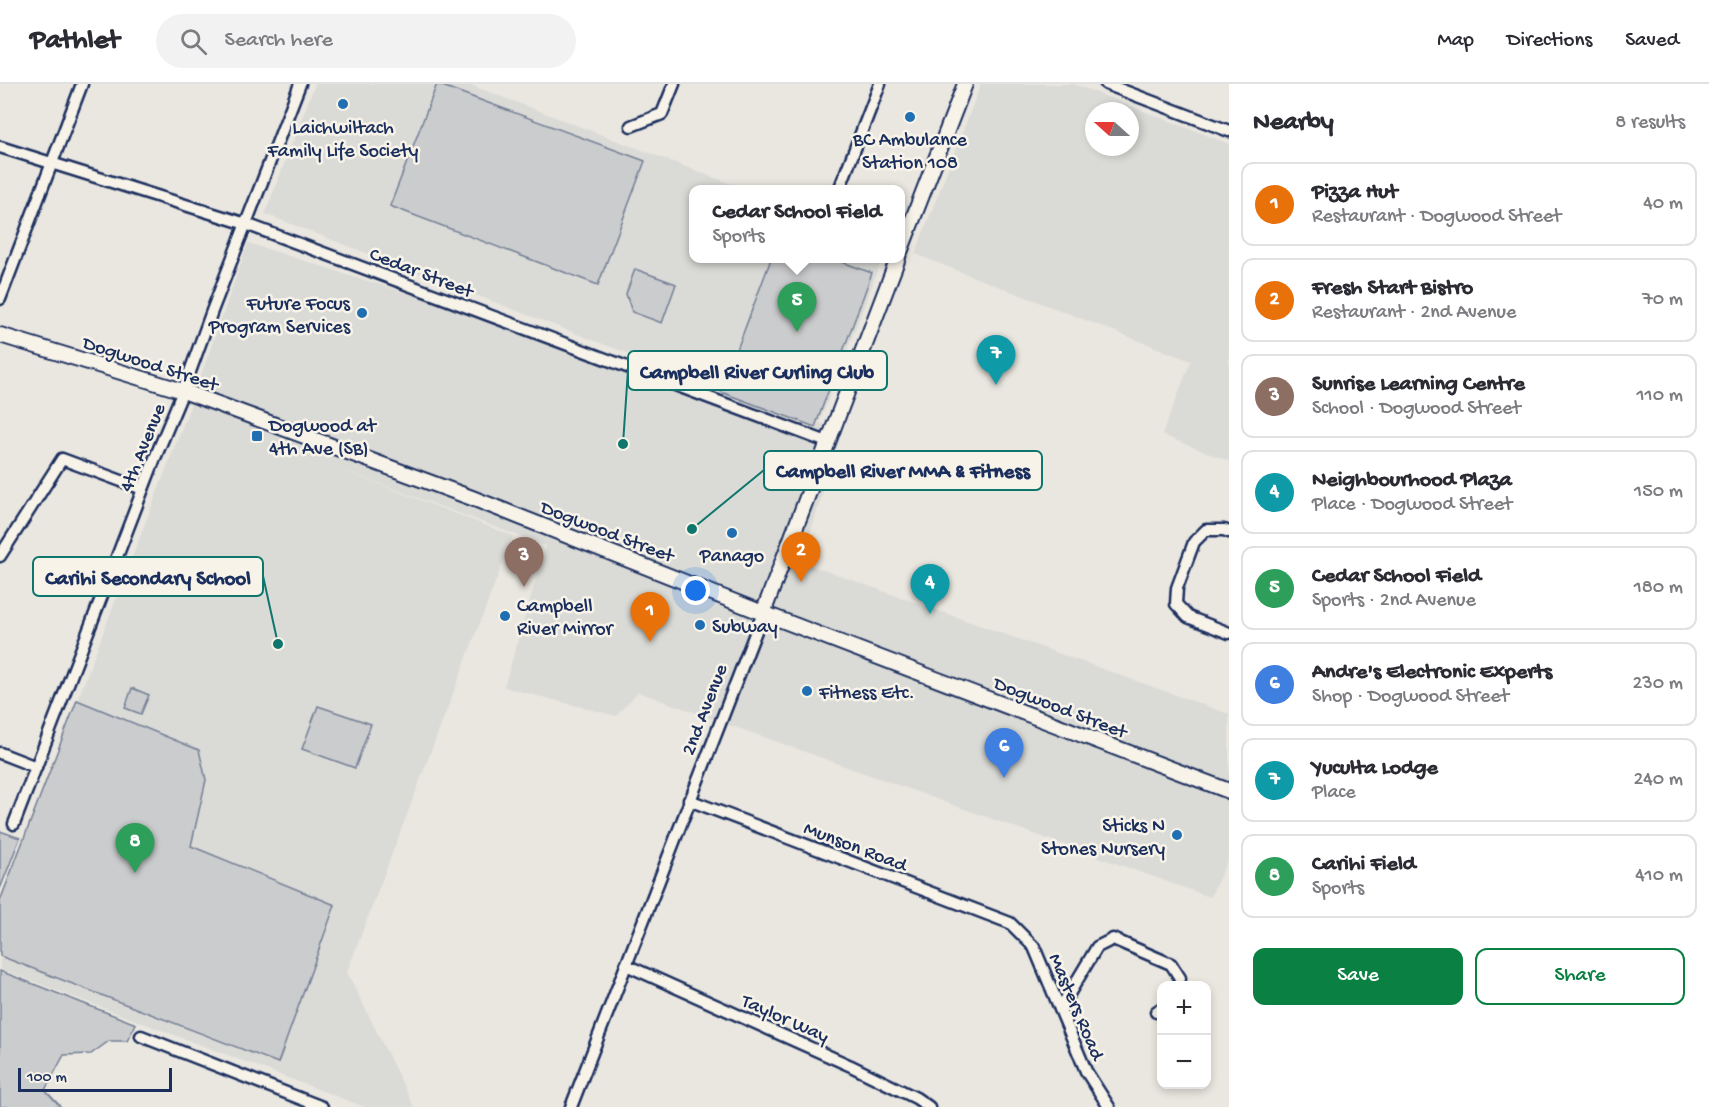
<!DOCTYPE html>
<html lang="en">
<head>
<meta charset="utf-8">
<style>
	:root { --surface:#fff; --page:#f2f2f3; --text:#2b2b33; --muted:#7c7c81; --line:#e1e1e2; --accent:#0b8043 }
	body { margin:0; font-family:"Gochi Hand",sans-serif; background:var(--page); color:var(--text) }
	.controls { position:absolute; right:18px; bottom:18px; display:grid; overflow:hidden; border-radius:12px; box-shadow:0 3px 9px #0003 }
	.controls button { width:54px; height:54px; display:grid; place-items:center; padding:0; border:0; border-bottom:2px solid var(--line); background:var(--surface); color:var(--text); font:30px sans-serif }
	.compass { position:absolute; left:1085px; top:18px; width:54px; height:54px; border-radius:50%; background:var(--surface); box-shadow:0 3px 9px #0003; rotate:291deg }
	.scale { position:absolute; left:18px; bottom:15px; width:154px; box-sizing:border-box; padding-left:6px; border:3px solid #1b2f5e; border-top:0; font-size:16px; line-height:21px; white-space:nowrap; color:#1b2f5e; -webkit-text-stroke:4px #f7f3e8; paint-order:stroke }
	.you { position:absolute; left:696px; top:507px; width:21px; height:21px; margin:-15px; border:4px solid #fff; border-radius:50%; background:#1a73e8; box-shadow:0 0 0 9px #1a73e833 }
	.badge { display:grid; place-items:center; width:39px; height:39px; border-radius:50%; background:var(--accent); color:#fff; font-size:20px; font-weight:700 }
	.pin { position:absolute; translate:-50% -50px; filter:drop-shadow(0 2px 3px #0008) }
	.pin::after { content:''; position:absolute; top:32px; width:21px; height:18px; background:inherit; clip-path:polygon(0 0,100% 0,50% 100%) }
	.popup { position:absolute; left:689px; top:101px; width:216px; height:78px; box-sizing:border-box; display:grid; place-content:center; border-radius:12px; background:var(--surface); filter:drop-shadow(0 2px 4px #0005); font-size:20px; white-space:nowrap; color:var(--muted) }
	.popup b { font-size:22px; color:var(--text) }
	.popup::after { content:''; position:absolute; left:50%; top:100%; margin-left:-12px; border:12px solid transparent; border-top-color:var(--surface) }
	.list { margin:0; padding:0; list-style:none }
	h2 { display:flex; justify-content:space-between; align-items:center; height:78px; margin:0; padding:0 24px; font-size:26px }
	h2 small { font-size:20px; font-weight:400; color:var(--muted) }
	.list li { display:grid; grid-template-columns:39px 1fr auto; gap:18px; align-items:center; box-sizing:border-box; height:84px; margin:0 12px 12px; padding:0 12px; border:2px solid var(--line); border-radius:12px }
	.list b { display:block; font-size:22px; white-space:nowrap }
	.list p { margin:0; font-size:20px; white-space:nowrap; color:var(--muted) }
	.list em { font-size:20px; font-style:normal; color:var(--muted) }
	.actions { display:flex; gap:12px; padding:18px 24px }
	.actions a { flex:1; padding:14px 0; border:2px solid var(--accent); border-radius:12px; text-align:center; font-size:21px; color:var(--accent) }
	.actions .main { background:var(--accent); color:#fff }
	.icon { flex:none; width:33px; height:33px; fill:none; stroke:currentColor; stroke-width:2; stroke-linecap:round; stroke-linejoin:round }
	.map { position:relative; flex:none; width:1229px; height:1023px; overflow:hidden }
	header { display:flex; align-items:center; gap:36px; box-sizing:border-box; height:84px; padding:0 30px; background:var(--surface); border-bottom:2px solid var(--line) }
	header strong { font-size:28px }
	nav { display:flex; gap:33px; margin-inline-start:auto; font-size:21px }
	.search { width:420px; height:54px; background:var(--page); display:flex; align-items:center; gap:15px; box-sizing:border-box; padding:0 21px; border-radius:33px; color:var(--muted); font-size:22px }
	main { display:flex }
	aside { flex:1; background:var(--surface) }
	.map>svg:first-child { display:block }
	.built { fill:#dadad6; fill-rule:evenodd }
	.green { fill:#cbcccd; stroke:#737e96; stroke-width:1.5 }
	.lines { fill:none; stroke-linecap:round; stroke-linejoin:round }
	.street-casing { stroke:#1b2f5e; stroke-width:15 }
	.secondary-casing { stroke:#1b2f5e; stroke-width:18 }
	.street { stroke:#f7f3e8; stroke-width:10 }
	.secondary { stroke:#f7f3e8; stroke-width:14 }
	.poi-dot { fill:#1f6fb2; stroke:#f7f3e8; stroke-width:2 }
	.labels { text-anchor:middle; stroke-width:5; stroke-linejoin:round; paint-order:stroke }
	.poi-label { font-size:20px; fill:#1b2f5e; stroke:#f7f3e8; text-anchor:start }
	.street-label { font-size:20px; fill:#1b2f5e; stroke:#f7f3e8 }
	.leader { fill:none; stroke:#0f766e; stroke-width:2 }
	.callout-dot { fill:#0f766e; stroke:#f7f3e8; stroke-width:2 }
	.callout { fill:#f7f3e8; stroke:#0f766e; stroke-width:2 }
	.callout-label { font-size:21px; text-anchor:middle; font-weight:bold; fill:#1b2f5e }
</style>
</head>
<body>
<header>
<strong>Pathlet</strong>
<div class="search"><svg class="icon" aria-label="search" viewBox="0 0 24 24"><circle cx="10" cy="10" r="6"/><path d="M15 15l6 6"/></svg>Search here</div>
<nav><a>Map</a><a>Directions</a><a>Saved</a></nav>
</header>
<main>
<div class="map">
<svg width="1229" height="1023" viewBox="0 0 1229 1023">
	<rect width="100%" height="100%" fill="#eae7e0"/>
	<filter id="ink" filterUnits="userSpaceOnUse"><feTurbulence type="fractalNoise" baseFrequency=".0167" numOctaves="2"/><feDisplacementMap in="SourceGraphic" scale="12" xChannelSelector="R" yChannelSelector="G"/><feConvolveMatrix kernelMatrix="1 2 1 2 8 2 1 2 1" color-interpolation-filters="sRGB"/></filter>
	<g filter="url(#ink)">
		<g class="built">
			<path d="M 315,0 L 468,0 L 744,105 L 694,106 L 694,174 L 882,175 L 819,339 L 842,347 L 801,478 L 1229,630 L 1229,773 L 1210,813 L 638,608 L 616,632 L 504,603 L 546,462 L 327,380 L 513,452 L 347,888 L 414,1023 L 365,1023 L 0,885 L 0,817 L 188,328 L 248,159 L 775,326 L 265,130 Z"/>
			<path d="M 981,0 L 1074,0 L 1229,60 L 1229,377 L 1162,351 L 1191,277 L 915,170 ZM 1094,27 L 1130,27 L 1130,63 L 1094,63 Z"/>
		</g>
		<g class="green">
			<path d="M 437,0 L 645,77 L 598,201 L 390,122 Z"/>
			<path d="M 771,175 L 834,175 L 872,189 L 815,343 L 721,308 Z"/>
			<path d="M 635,185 L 676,200 L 662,239 L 632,228 L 626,210 Z"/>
			<path d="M 132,604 L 149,611 L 141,630 L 125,624 Z"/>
			<path d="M 77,616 L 199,666 L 206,696 L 191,762 L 335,821 L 278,979 L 0,872 L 0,817 Z"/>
			<path d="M 318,622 L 371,640 L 355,684 L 302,665 Z"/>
			<path d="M 0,747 L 20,754 L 0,805 Z"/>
			<path d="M 0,887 L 136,940 L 127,957 L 109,957 L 91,970 L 64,971 L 45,1006 L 61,1023 L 0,1023 Z"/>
		</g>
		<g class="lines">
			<g class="street-casing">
				<g id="street">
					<path d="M 1106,0 L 1229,47"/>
					<path d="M 631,42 L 662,30 L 674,0"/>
					<path d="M 0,63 L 246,140 L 827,358"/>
					<path d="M 839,106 L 880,0"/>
					<path d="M 0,215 L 82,0"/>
					<path d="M 1229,448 L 1224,446 L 1206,446 L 1194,458 L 1177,504 L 1176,520 L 1188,533 L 1229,549"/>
					<path d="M 0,472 L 62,375 L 143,405"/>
					<path d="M 0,669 L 36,683"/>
					<path d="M 689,716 L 1010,839 L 1034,863 L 1086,987 L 1109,1023"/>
					<path d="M 14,740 L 155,374 L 183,307 L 212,227 L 300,0"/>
					<path d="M 626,881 L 851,982 L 916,1014 L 929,1023"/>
					<path d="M 1060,925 L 1097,863 L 1113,855 L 1171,880 L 1180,894 L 1179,902"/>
					<path d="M 1156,928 L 1162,924"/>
					<path d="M 141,952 L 322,1023"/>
					<path d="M 571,1023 L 763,529"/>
				</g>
			</g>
			<g class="secondary-casing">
				<g id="secondary">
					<path d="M 900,168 L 965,0"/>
					<path d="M 0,251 L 183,307 L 472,414 L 763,529 L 1229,707"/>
					<path d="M 763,529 L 898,174"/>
				</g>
			</g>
			<use href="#street" class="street"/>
			<use href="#secondary" class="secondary"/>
		</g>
	</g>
	<g class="poi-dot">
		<circle cx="343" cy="20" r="6"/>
		<circle cx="910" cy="33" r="6"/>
		<circle cx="362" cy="229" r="6"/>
		<rect x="251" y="346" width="12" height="12" rx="3"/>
		<circle cx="732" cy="449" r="6"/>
		<circle cx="505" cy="532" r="6"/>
		<circle cx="700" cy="541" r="6"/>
		<circle cx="807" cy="607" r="6"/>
		<circle cx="1177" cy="751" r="6"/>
	</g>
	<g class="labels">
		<g class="poi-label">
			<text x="343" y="49" text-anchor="middle">Laichwiltach<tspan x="343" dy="23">Family Life Society</tspan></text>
			<text x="910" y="61" text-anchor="middle">BC Ambulance<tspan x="910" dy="23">Station 108</tspan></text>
			<text x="350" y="225" text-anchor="end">Future Focus<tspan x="350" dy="23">Program Services</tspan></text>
			<text x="269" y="347">Dogwood at<tspan x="269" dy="23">4th Ave (SB)</tspan></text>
			<text x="732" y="477" text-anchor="middle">Panago</text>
			<text x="517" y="527">Campbell<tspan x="517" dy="23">River Mirror</tspan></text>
			<text x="712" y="548">Subway</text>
			<text x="819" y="614">Fitness Etc.</text>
			<text x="1165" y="747" text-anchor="end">Sticks N<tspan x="1165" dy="23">Stones Nursery</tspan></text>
		</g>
		<g class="street-label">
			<text transform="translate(422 187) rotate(21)" y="7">Cedar Street</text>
			<text transform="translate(151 278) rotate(18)" y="7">Dogwood Street</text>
			<text transform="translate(141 363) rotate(-68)" y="7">4th Avenue</text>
			<text transform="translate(608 446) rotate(21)" y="7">Dogwood Street</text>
			<text transform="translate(1061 622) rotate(21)" y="7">Dogwood Street</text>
			<text transform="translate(703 625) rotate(-69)" y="7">2nd Avenue</text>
			<text transform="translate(856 761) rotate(21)" y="7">Munson Road</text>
			<text transform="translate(1078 922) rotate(67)" y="7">Masters Road</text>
			<text transform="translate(786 933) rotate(24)" y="7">Taylor Way</text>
		</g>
	</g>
	<path class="leader" d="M623 360L628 286M692 445L764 386M278 560L263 492"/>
	<g class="callout-dot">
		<circle cx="623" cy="360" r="6"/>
		<circle cx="692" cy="445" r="6"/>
		<circle cx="278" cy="560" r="6"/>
	</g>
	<g class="callout">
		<rect x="628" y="267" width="259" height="39" rx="6"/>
		<rect x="764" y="367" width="278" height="39" rx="6"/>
		<rect x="33" y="473" width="230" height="39" rx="6"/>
	</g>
	<g class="callout-label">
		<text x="757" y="294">Campbell River Curling Club</text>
		<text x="903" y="393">Campbell River MMA &amp; Fitness</text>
		<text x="148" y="500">Carihi Secondary School</text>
	</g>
</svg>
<div class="controls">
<button>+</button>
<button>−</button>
</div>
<svg class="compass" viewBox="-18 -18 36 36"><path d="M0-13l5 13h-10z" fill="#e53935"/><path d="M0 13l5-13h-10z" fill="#7c7c81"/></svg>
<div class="scale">100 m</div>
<div class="you"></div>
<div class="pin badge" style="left:650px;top:558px;background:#e8710a">1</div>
<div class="pin badge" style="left:801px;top:498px;background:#e8710a">2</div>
<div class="pin badge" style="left:524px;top:503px;background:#8d6e63">3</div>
<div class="pin badge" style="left:930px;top:530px;background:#0f9aa8">4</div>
<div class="pin badge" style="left:797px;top:248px;background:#2e9e5b">5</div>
<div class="popup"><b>Cedar School Field</b>Sports</div>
<div class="pin badge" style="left:1004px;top:694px;background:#3f7fe0">6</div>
<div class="pin badge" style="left:996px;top:301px;background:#0f9aa8">7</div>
<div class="pin badge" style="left:135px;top:789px;background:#2e9e5b">8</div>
</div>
<aside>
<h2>Nearby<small>8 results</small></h2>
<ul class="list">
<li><span class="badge" style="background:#e8710a">1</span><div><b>Pizza Hut</b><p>Restaurant · Dogwood Street</p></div><em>40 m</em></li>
<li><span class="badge" style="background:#e8710a">2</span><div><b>Fresh Start Bistro</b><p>Restaurant · 2nd Avenue</p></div><em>70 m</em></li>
<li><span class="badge" style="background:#8d6e63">3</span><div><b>Sunrise Learning Centre</b><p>School · Dogwood Street</p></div><em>110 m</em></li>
<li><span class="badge" style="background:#0f9aa8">4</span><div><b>Neighbourhood Plaza</b><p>Place · Dogwood Street</p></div><em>150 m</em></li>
<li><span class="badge" style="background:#2e9e5b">5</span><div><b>Cedar School Field</b><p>Sports · 2nd Avenue</p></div><em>180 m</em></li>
<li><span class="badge" style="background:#3f7fe0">6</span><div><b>Andre's Electronic Experts</b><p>Shop · Dogwood Street</p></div><em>230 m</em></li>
<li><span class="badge" style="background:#0f9aa8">7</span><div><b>Yuculta Lodge</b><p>Place</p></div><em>240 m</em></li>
<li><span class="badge" style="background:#2e9e5b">8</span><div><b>Carihi Field</b><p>Sports</p></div><em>410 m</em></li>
</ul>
<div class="actions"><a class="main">Save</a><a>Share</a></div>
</aside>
</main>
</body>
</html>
